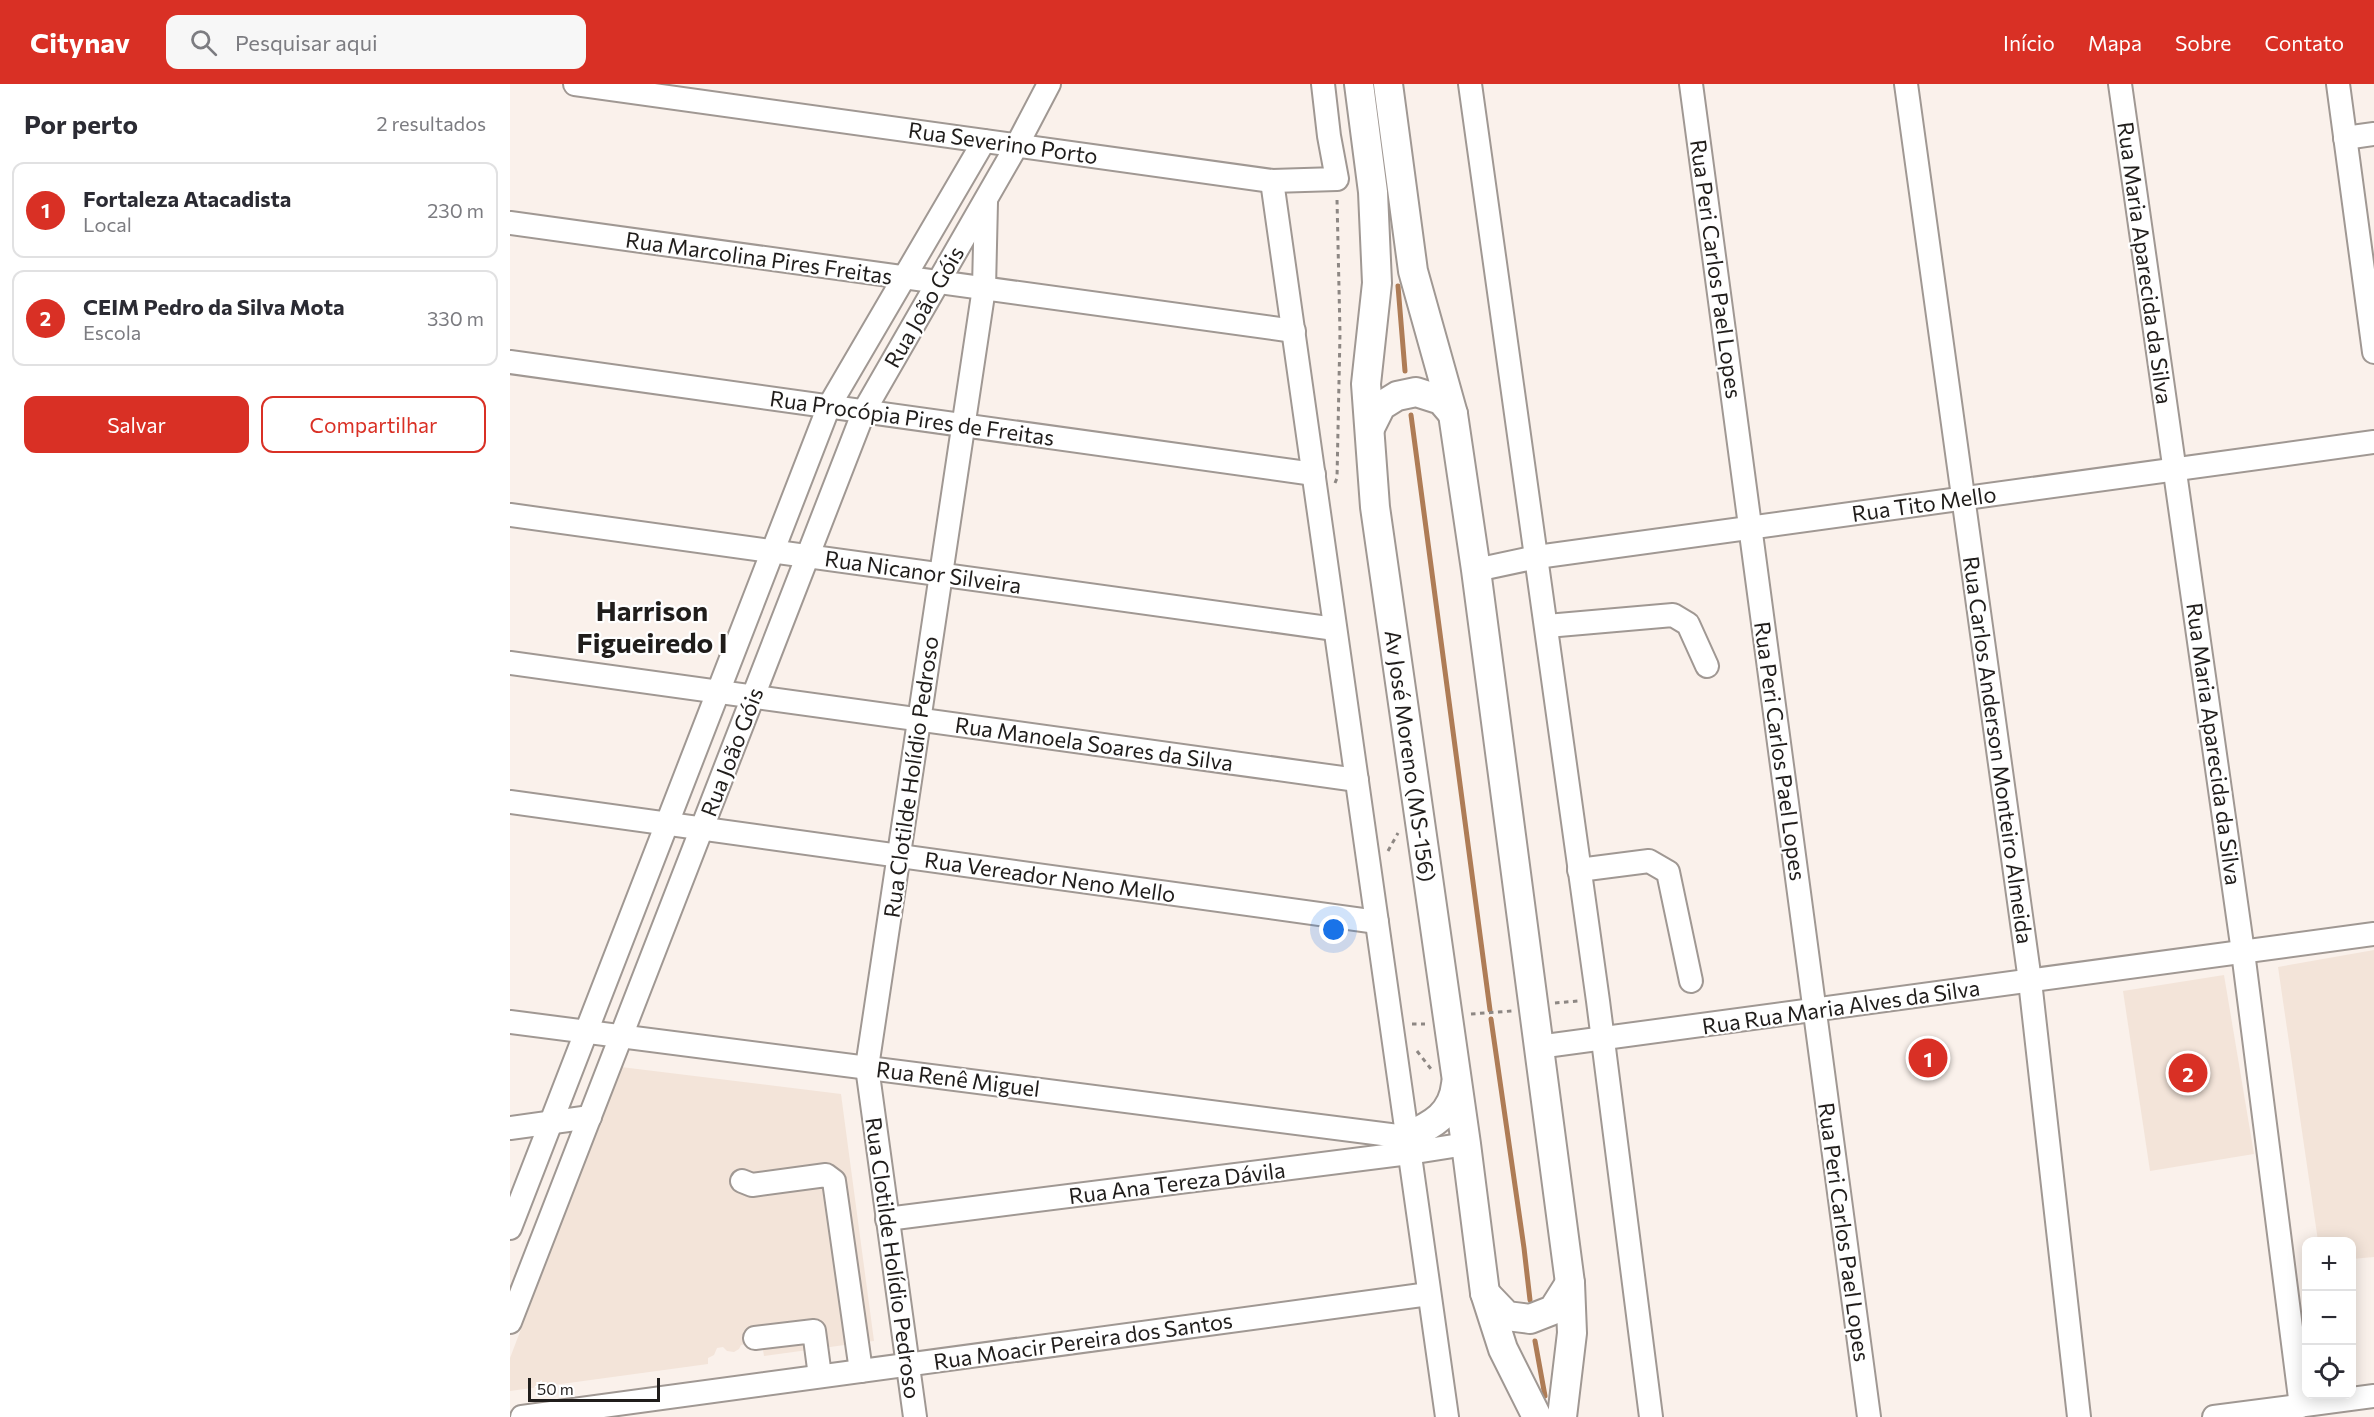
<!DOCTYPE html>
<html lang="pt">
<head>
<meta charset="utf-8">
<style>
	:root { --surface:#fff; --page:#f7f7f7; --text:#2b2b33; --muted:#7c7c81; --line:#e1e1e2; --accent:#d93025 }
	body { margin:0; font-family:Commissioner,sans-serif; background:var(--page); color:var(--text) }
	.controls { position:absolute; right:18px; bottom:18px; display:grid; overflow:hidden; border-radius:12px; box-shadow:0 3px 15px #0003 }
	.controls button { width:54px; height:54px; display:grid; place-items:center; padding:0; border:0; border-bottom:2px solid var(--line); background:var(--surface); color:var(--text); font:30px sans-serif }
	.scale { position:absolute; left:18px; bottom:15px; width:132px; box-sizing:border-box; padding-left:6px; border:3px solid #201d1b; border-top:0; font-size:16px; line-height:21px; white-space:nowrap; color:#201d1b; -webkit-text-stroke:4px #fff; paint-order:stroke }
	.you { position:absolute; left:824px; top:846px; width:21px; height:21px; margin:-15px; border:4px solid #fff; border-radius:50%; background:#1a73e8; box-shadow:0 0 0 9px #1a73e833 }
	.badge { display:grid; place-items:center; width:39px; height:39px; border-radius:50%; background:var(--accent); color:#fff; font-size:20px; font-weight:700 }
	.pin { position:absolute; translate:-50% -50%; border:3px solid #fff; box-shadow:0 2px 6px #0006 }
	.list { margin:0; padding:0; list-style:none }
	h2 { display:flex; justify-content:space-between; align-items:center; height:78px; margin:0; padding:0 24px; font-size:26px }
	h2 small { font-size:20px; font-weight:400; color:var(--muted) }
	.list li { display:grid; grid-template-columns:39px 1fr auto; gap:18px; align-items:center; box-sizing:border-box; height:96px; margin:0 12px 12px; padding:0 12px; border:2px solid var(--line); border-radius:12px }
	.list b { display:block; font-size:22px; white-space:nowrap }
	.list p { margin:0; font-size:20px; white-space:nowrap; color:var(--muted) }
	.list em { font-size:20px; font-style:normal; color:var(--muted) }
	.actions { display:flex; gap:12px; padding:18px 24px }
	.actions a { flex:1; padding:14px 0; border:2px solid var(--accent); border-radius:12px; text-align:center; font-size:21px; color:var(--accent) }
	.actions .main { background:var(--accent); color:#fff }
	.icon { flex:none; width:33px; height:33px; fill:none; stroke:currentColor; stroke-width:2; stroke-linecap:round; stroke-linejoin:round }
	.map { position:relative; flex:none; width:1864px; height:1333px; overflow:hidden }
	header { display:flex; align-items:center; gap:36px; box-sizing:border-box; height:84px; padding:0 30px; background:var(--accent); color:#fff }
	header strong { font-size:28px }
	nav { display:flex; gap:33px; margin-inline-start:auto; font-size:21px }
	.search { width:420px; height:54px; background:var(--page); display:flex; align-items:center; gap:15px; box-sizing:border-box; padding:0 21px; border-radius:12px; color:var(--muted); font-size:22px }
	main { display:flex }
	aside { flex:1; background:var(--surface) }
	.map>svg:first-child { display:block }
	.built { fill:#f3e4d9 }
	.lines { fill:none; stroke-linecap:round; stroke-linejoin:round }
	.stream { stroke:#ae7c56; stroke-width:5 }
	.minor-casing { stroke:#a09893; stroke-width:26 }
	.major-casing { stroke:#a09893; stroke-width:32 }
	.path { stroke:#8d8783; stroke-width:3; stroke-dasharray:4.5 4.5; stroke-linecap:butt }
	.minor { stroke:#fff; stroke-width:22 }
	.major { stroke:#fff; stroke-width:28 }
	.labels { text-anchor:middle; stroke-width:4.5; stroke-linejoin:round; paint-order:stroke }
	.street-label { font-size:22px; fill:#201d1b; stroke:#fff }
	.district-label { font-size:28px; font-weight:bold; fill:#201d1b; stroke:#fff }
</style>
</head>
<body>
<header>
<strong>Citynav</strong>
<div class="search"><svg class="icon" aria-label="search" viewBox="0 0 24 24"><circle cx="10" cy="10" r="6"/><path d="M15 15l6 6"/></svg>Pesquisar aqui</div>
<nav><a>Início</a><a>Mapa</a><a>Sobre</a><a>Contato</a></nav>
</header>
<main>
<aside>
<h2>Por perto<small>2 resultados</small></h2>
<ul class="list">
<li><span class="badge">1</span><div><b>Fortaleza Atacadista</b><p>Local</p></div><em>230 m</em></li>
<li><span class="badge">2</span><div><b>CEIM Pedro da Silva Mota</b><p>Escola</p></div><em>330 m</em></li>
</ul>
<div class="actions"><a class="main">Salvar</a><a>Compartilhar</a></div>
</aside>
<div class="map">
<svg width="1864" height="1333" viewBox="0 0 1864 1333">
	<rect width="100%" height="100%" fill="#faf1eb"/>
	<g class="built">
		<path d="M 1864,866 L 1864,1173 L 1842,1175 L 1842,1158 L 1808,1157 L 1768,883 Z"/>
		<path d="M 1714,891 L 1744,1070 L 1640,1087 L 1613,907 Z"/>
		<path d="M 111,983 L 331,1010 L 364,1257 L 254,1272 L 253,1266 L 242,1266 L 237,1260 L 231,1261 L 229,1265 L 224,1268 L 217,1267 L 213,1263 L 207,1264 L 204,1271 L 198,1274 L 198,1280 L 0,1307 L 0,1274 Z"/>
	</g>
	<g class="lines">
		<g class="stream">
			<path d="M 888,202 L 895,287"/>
			<path d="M 901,331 L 980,926"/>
			<path d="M 981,935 L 1014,1164 L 1020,1216"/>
			<path d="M 1025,1257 L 1035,1312"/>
		</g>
		<g class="minor-casing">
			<g id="minor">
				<path d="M 65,0 L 762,97 L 827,95 L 819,52 L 813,0"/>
				<path d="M 960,0 L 1088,917 L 1141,1333"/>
				<path d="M 1181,0 L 1359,1333"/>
				<path d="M 1396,0 L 1520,897 L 1569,1333"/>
				<path d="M 1610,0 L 1733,868 L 1791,1322"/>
				<path d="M 1828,0 L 1864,268"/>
				<path d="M 1835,54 L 1864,50"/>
				<path d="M 762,97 L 937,1333"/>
				<path d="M 0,139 L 784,247"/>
				<path d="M 0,278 L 804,390"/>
				<path d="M 0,431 L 825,545"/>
				<path d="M 966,486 L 1027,473 L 1864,358"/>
				<path d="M 1037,542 L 1163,531 L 1178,540 L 1197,582"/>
				<path d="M 0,579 L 847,696"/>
				<path d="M 0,718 L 867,838"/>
				<path d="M 1069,786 L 1139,777 L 1158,788 L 1181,897"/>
				<path d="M 0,938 L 896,1053"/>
				<path d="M 1028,963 L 1864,850"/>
				<path d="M 0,1044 L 80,1033"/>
				<path d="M 232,1097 L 242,1101 L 316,1091 L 324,1097 L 351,1287"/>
				<path d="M 377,1135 L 899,1069 L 956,1060"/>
				<path d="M 0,1144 L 319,322 L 474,57"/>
				<path d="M 0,1238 L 354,327 L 507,61 L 539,0"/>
				<path d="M 245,1254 L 304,1247 L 310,1292"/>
				<path d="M 12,1333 L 919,1210"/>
				<path d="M 405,1333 L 357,983 L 474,204 L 476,118"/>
				<path d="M 1704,1333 L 1864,1312"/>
			</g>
		</g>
		<g class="major-casing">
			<g id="major">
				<path d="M 849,0 L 863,108 L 867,199 L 856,300 L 865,423 L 956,1060 L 975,1209 L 993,1265 L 1027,1333"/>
				<path d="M 878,0 L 903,187 L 943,330 L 966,486 L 1060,1199 L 1062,1249 L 1052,1333"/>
				<path d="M 860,344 L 871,322 L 887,312 L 906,308 L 931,316 L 943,330"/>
				<path d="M 896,1053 C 923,1041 943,1030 946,1000"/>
				<path d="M 975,1209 L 997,1232 L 1020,1235 L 1043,1226 L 1060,1199"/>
			</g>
		</g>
		<g class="path">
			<path d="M 825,399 L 827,394 L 830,249 L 827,115"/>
			<path d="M 878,767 L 888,749"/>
			<path d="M 1045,919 L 1068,917"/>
			<path d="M 961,930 L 1002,927"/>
			<path d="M 902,940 L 915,940"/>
			<path d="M 907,967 L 921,985"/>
		</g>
		<use href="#minor" class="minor"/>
		<use href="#major" class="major"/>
	</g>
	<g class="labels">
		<g class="street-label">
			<text transform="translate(493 59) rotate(8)" y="8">Rua Severino Porto</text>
			<text transform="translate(249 174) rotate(8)" y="8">Rua Marcolina Pires Freitas</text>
			<text transform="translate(1635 179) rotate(82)" y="8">Rua Maria Aparecida da Silva</text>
			<text transform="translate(1206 185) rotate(82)" y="8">Rua Peri Carlos Pael Lopes</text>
			<text transform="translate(414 223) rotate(-60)" y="8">Rua João Góis</text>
			<text transform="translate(402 334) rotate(8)" y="8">Rua Procópia Pires de Freitas</text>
			<text transform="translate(1414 420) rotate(-8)" y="8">Rua Tito Mello</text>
			<text transform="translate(413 488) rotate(8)" y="8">Rua Nicanor Silveira</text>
			<text transform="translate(584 660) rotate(8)" y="8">Rua Manoela Soares da Silva</text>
			<text transform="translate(1704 660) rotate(82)" y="8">Rua Maria Aparecida da Silva</text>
			<text transform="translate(1488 666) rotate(82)" y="8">Rua Carlos Anderson Monteiro Almeida</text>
			<text transform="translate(1270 667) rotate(82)" y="8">Rua Peri Carlos Pael Lopes</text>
			<text transform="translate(222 668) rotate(-69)" y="8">Rua João Góis</text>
			<text transform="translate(900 672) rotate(82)" y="8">Av José Moreno (MS-156)</text>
			<text transform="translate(401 693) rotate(-82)" y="8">Rua Clotilde Holídio Pedroso</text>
			<text transform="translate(540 793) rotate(8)" y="8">Rua Vereador Neno Mello</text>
			<text transform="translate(1331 923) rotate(-8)" y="8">Rua Rua Maria Alves da Silva</text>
			<text transform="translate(448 995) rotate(7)" y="8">Rua Renê Miguel</text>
			<text transform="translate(667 1099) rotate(-7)" y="8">Rua Ana Tereza Dávila</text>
			<text transform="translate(1334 1148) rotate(82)" y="8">Rua Peri Carlos Pael Lopes</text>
			<text transform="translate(383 1174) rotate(82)" y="8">Rua Clotilde Holídio Pedroso</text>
			<text transform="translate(573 1257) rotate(-8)" y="8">Rua Moacir Pereira dos Santos</text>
		</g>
		<g class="district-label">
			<text x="142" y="537">Harrison<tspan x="142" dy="32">Figueiredo I</tspan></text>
		</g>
	</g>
</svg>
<div class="controls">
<button>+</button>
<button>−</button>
<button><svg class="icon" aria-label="locate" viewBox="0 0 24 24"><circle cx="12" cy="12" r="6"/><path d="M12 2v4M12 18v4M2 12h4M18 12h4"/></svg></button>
</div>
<div class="scale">50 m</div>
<div class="you"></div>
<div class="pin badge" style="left:1418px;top:974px">1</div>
<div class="pin badge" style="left:1678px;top:989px">2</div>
</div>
</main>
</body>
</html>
